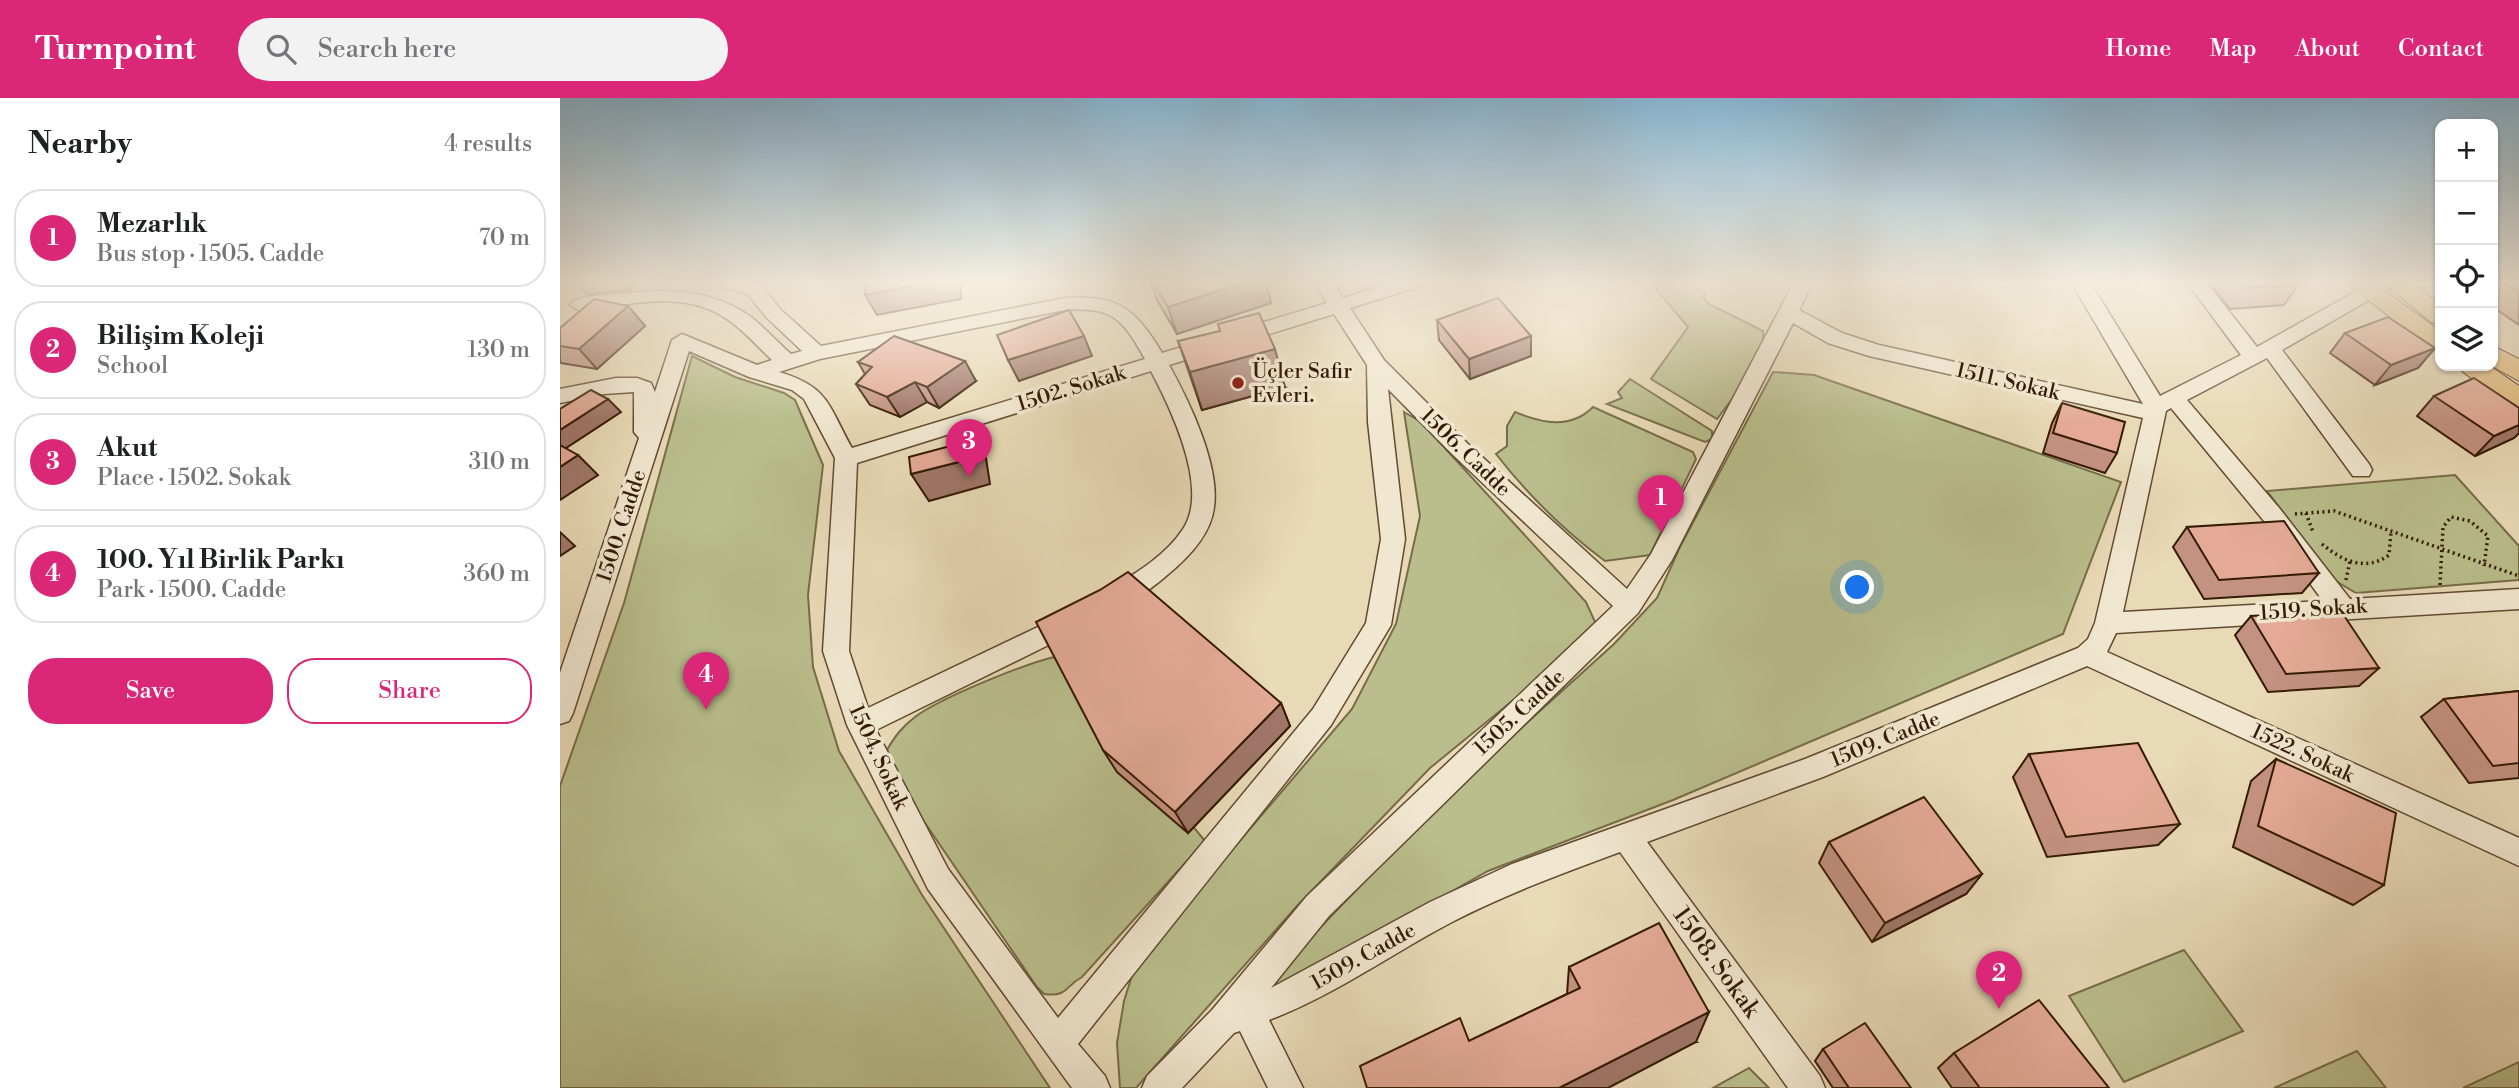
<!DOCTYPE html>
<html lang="en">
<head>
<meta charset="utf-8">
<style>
	:root { --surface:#fff; --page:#f2f2f2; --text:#202124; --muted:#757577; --line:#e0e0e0; --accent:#db2777 }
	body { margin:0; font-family:"Libre Bodoni",serif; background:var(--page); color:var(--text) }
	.controls { position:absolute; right:21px; top:21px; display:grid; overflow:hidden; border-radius:14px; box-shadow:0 2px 5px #0004 }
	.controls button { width:63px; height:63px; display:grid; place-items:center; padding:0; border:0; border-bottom:2px solid var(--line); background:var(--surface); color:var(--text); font:35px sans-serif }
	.you { position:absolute; left:1298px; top:490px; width:24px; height:24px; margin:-18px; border:5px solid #fff; border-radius:50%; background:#1a73e8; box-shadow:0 0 0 10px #1a73e833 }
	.badge { display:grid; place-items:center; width:46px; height:46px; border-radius:50%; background:var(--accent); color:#fff; font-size:23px; font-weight:700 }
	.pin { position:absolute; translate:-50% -58px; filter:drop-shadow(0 2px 4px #0008) }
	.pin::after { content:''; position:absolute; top:37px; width:24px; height:21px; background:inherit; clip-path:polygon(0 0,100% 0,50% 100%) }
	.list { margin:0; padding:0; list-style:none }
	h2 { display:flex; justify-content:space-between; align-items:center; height:91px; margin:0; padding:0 28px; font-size:30px }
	h2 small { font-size:23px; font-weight:400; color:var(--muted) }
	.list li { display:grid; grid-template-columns:46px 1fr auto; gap:21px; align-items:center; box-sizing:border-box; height:98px; margin:0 14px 14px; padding:0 14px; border:2px solid var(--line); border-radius:28px }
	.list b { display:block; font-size:26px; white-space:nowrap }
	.list p { margin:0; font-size:23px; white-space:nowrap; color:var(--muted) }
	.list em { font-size:23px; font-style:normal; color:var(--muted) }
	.actions { display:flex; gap:14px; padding:21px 28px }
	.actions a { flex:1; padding:16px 0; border:2px solid var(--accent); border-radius:28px; text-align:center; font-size:24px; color:var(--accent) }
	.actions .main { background:var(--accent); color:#fff }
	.icon { flex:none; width:38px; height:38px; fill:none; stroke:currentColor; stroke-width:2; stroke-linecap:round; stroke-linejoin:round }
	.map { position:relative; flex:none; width:1959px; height:990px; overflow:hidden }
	header { display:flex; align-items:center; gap:42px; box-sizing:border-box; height:98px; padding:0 35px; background:var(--accent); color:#fff }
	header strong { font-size:33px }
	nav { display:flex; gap:38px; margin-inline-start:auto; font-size:24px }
	.search { width:490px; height:63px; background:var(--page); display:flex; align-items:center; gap:18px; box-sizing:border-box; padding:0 24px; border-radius:38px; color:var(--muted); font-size:26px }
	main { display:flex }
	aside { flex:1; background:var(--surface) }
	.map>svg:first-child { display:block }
	.green { fill:#b9be8c; stroke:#776c48; stroke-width:2 }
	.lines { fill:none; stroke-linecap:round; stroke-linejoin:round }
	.minor-casing { stroke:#624a31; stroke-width:3 }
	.major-casing { stroke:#351a04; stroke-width:2 }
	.path { stroke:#351a04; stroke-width:3.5; stroke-dasharray:2 3.5; stroke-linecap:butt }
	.minor { fill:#f1e7d0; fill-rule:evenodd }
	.major { fill:#e4bd7c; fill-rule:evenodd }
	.wall { fill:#c49282; stroke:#351a04; stroke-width:2 }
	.shaded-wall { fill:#a0776a; stroke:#351a04; stroke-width:2 }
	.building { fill:#e4aa97; stroke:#351a04; stroke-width:2 }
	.poi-dot { fill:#8f2418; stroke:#f1e7d0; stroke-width:2.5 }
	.labels { text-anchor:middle; stroke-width:7; stroke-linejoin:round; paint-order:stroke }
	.poi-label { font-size:21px; fill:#351a04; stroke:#f1e7d0; text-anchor:start }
	.street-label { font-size:21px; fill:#351a04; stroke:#f1e7d0 }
	.near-street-label { font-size:24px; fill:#351a04; stroke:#f1e7d0 }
</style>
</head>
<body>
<header>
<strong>Turnpoint</strong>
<div class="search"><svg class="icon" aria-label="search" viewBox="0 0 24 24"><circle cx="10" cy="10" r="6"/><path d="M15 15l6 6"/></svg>Search here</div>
<nav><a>Home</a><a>Map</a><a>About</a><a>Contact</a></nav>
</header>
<main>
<aside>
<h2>Nearby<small>4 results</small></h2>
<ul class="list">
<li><span class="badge">1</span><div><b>Mezarlık</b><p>Bus stop · 1505. Cadde</p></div><em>70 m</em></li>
<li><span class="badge">2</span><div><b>Bilişim Koleji</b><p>School</p></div><em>130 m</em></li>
<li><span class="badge">3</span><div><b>Akut</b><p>Place · 1502. Sokak</p></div><em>310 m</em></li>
<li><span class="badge">4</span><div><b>100. Yıl Birlik Parkı</b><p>Park · 1500. Cadde</p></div><em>360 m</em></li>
</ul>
<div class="actions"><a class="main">Save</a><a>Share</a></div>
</aside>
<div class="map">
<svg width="1959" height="990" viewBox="0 0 1959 990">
	<rect width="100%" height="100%" fill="#e9dab7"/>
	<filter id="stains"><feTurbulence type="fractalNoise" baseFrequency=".00286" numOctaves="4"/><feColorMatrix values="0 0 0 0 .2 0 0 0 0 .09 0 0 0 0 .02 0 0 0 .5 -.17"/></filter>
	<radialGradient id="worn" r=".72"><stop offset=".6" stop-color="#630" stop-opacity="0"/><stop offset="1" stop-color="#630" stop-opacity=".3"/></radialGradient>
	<g class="green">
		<path d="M 1090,184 L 1126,184 L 1145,195 L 1143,199 L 1149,206 L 1203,233 C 1207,259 1172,301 1157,321 L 1091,281 L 1128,229 Z"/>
		<path d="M 132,258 L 175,279 L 224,295 L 235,302 L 263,367 L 248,497 L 253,569 L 279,653 L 362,797 L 490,990 L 0,990 L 0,688 L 64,505 Z"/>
		<path d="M 1213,274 L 1254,277 L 1561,384 L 1503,536 L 1113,702 L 928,773 L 738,881 L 713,891 L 722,869 L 897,688 L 1054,546 L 1097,500 L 1120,449 Z"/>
		<path d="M 1070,281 L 1152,333 L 1152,341 L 1145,344 L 1047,306 L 1062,300 L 1058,294 Z"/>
		<path d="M 1033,309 L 1133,354 L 1136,361 L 1090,457 L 1045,463 C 1003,432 968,397 936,356 L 947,348 L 947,328 L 955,314 C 982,325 1010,332 1033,309 Z"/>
		<path d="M 844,314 L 861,324 L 1026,504 L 1036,526 L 1011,555 L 870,670 L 736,809 L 576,990 L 560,990 L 557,945 L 564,903 L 576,865 L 792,611 L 836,526 L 860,418 Z"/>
		<path d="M 1895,377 L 1959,448 L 1959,482 L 1796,495 L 1774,482 L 1707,393 Z"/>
		<path d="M 494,559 L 645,743 L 522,879 C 504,889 508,899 484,896 L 477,889 L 350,703 L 327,652 C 335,638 342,629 355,619 C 380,600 462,567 494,559 Z"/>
		<path d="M 1624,852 L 1683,933 L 1564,984 L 1509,898 Z"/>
		<path d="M 1797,953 L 1826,990 L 1714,990 Z"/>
		<path d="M 1959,964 L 1959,990 L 1903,990 Z"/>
		<path d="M 1189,970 L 1209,990 L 1153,990 Z"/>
	</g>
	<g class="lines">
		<g class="minor-casing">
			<g id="minor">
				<path d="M 157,184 L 188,184 L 202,188 L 220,211 L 261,248 L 505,200 C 558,197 575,210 602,255 L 767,205 L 754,184 L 773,184 L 783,200 L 834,184 L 864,184 L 862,188 L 790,210 L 824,262 L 908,346 L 1067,491 L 1091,456 L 1234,184 L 1253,184 L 1239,212 L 1282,235 L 1319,247 L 1583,306 L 1511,184 L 1530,184 L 1600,298 L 1681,257 L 1627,184 L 1646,184 L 1697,249 L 1802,190 L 1816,190 L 1819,194 L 1816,198 L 1722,252 L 1809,366 L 1812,372 L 1809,378 L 1793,378 L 1707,260 L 1627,302 L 1720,411 L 1790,501 L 1959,491 L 1959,511 L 1556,535 L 1547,554 L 1959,740 L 1959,768 L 1527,568 L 1263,679 L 1087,744 L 1260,978 L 1265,990 L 1228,990 L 1060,754 C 1003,775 946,796 892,824 C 831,856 773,898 709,922 L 743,990 L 708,990 L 680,933 L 674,935 L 622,990 L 582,990 L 587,978 L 652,912 L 747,798 L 1053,508 L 892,356 L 828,291 L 845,441 L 831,527 L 771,627 L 518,946 L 545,978 L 550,990 L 512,990 L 368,791 L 287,627 L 263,553 L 275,360 L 244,301 L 232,292 L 189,279 L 129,253 L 13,615 L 9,623 L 0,626 L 0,575 L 79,340 L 74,334 L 74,294 L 44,296 L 0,305 L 0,291 L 56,280 L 77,280 L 91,285 L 95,294 L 112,242 L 122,236 L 197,267 L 212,262 C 195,246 180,228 159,216 C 118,193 64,207 20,213 L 10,207 C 17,197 39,198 51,197 C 99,190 150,189 191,219 C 205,230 217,244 231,256 L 242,253 L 206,219 L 188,196 L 159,188 ZM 505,212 C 553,209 562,220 585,261 L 292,350 C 268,307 269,289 219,274 L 260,261 ZM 774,216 L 807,267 L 808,324 L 821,441 L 806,525 L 753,611 L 498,920 L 388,771 L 316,632 L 523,530 L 526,523 L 523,516 L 514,513 L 505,516 L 308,610 L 289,553 L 297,365 L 591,273 C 611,311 650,391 623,431 C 604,460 571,478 543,495 L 540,502 L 543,509 L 552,512 C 571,505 591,491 606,478 C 627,461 651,437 654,409 C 660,367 629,303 609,267 ZM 1233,225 L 1268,245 L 1309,258 L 1583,320 L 1535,525 L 1528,541 L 1518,550 L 1245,661 L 952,766 L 870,804 L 711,890 L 769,818 L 1078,515 L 1112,462 ZM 1611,310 L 1704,423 L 1763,503 L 1563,514 L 1606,313 Z"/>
				<path d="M 1832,184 L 1873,184 L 1871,188 L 1832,192 L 1829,188 Z"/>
			</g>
		</g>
		<g class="major-casing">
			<g id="major">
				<path d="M 1785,184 L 1813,184 L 1880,233 L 1880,253 L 1871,251 Z"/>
				<path d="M 1822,184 L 1850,184 L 1880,206 L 1880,226 L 1871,224 Z"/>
				<path d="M 1933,248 L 1959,261 L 1959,283 L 1932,268 Z"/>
				<path d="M 1899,268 L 1930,268 L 1959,288 L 1959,310 L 1949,307 L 1903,274 Z"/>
			</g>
		</g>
		<g class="path">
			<path d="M 1746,415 L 1753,434"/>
			<path d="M 1735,416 L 1774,413 L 1959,478"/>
			<path d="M 1762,446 C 1782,463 1806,474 1829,457 L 1831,434"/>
			<path d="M 1786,482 L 1790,463"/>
			<path d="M 1880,487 L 1883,429 L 1891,419 L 1910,423 L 1928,438 L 1924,468"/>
		</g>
		<use href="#minor" class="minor"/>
		<use href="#major" class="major"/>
	</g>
	<g class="wall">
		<path d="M 16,184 L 78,184 L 70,192 L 27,196 Z"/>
		<path d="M 591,184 L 706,184 L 711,205 L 617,236 L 597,202 Z"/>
		<path d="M 1649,184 L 1736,184 L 1738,187 L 1724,207 L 1670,211 Z"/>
		<path d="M 1933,184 L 1959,184 L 1959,227 L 1933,209 Z"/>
		<path d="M 68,208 L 85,228 L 37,271 L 1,265 L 0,264 L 0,230 Z"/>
		<path d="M 877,222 L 971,238 L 971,258 L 910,281 L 879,242 Z"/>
		<path d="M 1785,235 L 1875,250 L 1858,270 L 1815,287 L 1770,255 Z"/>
		<path d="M 618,243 L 725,289 L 642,312 Z"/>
		<path d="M 298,264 L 416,283 L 379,310 L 367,304 L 340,319 L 310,307 L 296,286 L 305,276 Z"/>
		<path d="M 1874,298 L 1959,310 L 1959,335 L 1954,340 L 1915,358 L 1857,318 Z"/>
		<path d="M 1502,305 L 1557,355 L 1545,375 L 1483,355 L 1492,325 Z"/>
		<path d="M 1627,429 L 1759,475 L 1742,495 L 1644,501 L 1613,449 Z"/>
		<path d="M 1691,518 L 1819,570 L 1799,588 L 1708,594 L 1675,537 Z"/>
		<path d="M 1959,593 L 1959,680 L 1909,685 L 1861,619 L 1884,601 Z"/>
		<path d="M 721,605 L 730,628 L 628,735 L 557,674 L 543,652 Z"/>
		<path d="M 1469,656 L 1620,726 L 1598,747 L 1487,759 L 1453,679 Z"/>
		<path d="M 1716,661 L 1824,787 L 1793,807 L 1673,749 L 1691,683 Z"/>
		<path d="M 1269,744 L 1422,776 L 1406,796 L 1312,844 L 1259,765 Z"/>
		<path d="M 1009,869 L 1136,944 L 909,943 L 1007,896 Z"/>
		<path d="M 1263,951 L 1351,990 L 1273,990 L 1255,963 Z"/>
		<path d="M 1394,955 L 1549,990 L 1392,990 L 1378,970 Z"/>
	</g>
	<g class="shaded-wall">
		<path d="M 63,184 L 78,184 L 70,192 Z"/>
		<path d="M 371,184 L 401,184 L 401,201 L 317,217 L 305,197 Z"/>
		<path d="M 686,184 L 706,184 L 711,205 L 617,236 L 608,209 Z"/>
		<path d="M 68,208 L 85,228 L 37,271 L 19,251 Z"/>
		<path d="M 524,238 L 532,258 L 459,283 L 448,262 Z"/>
		<path d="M 971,238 L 971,258 L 910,281 L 909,261 Z"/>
		<path d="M 1875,250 L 1858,270 L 1815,287 L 1831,267 Z"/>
		<path d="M 715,251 L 725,289 L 642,312 L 630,274 Z"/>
		<path d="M 405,263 L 416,283 L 379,310 L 367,289 Z"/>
		<path d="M 355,284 L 367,304 L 340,319 L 327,299 Z"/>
		<path d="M 48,301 L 61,314 L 0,354 L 0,332 Z"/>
		<path d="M 1959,327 L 1959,335 L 1954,340 L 1915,358 L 1934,338 Z"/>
		<path d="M 411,334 L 426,360 L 430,386 L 369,403 L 351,376 L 415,360 Z"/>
		<path d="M 18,357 L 38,377 L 0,402 L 0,369 Z"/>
		<path d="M 0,434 L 15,448 L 0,458 Z"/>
		<path d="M 721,605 L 730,628 L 628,735 L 615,714 Z"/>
		<path d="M 1422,776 L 1406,796 L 1312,844 L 1325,825 Z"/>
		<path d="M 1149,914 L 1136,944 L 1048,990 L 999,990 Z"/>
	</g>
	<g class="building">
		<path d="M 305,184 L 371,184 L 305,197 Z"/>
		<path d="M 593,184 L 686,184 L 608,209 Z"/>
		<path d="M 1678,184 L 1736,184 L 1738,187 L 1683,190 Z"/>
		<path d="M 1944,184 L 1959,184 L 1959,194 Z"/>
		<path d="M 938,200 L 971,238 L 909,261 L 877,222 Z"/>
		<path d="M 34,201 L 68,208 L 19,251 L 0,248 L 0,230 Z"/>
		<path d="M 509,212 L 524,238 L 448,262 L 437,237 Z"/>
		<path d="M 699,215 L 715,251 L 630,274 L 618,243 L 660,233 L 658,226 Z"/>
		<path d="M 1828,219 L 1875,250 L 1831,267 L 1785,235 Z"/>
		<path d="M 334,238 L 405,263 L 367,289 L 355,284 L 327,299 L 296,286 L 312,269 L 298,264 Z"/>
		<path d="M 1914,280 L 1959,310 L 1959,327 L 1934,338 L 1874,298 Z"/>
		<path d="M 31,292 L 48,301 L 0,332 L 0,311 Z"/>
		<path d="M 1502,305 L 1565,324 L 1557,355 L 1493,335 Z"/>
		<path d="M 411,334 L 415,360 L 351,376 L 349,359 L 394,347 L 394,337 Z"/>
		<path d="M 0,347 L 18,357 L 0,369 Z"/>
		<path d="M 1724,423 L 1759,475 L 1659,482 L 1627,429 Z"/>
		<path d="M 568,474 L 721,605 L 615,714 L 543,652 L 476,524 L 540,492 Z"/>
		<path d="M 1781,513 L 1819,570 L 1726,576 L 1691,518 Z"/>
		<path d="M 1959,593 L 1959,665 L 1933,668 L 1884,601 Z"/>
		<path d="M 1578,645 L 1620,726 L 1506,739 L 1469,656 Z"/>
		<path d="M 1716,661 L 1836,715 L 1824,787 L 1698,728 Z"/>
		<path d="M 1364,699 L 1422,776 L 1325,825 L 1269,744 Z"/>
		<path d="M 1099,825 L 1149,914 L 999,990 L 807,990 L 800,968 L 900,920 L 909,943 L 1020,890 L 1009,869 Z"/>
		<path d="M 1479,902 L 1549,990 L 1420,990 L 1394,955 Z"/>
		<path d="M 1305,925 L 1351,990 L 1289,990 L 1263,951 Z"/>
	</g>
	<linearGradient id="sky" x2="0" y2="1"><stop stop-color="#88b6d4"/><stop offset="0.57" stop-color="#f5eedf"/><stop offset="1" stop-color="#f5eedf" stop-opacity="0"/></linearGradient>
	<rect width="1959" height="323" fill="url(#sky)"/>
	<circle class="poi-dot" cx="678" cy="285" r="7"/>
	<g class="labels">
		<g class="poi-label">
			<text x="692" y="280">Üçler Safir<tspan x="692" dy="24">Evleri.</tspan></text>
		</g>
		<g class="street-label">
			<text transform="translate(1448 283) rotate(13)" y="7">1511. Sokak</text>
			<text transform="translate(511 290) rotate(-17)" y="7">1502. Sokak</text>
			<text transform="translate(906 354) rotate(44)" y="7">1506. Cadde</text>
			<text transform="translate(61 428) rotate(-72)" y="7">1500. Cadde</text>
			<text transform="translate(1753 511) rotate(-4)" y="7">1519. Sokak</text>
			<text transform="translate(959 614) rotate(-43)" y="7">1505. Cadde</text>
			<text transform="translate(1325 641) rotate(-22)" y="7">1509. Cadde</text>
			<text transform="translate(1743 655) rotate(25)" y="7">1522. Sokak</text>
			<text transform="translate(319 659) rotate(65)" y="7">1504. Sokak</text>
			<text transform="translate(803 858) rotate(-29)" y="7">1509. Cadde</text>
		</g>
		<g class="near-street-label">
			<text transform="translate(1157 864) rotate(54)" y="8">1508. Sokak</text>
		</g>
	</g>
	<rect width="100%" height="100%" filter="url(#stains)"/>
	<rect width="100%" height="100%" fill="url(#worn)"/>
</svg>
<div class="controls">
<button>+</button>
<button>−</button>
<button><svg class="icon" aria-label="locate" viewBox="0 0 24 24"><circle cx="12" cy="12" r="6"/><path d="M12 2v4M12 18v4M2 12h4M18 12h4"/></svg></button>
<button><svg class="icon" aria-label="layers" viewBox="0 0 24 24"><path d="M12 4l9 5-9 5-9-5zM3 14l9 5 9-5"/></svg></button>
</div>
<div class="you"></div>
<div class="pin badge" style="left:1101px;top:435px">1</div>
<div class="pin badge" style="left:1439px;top:911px">2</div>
<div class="pin badge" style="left:409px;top:379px">3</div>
<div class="pin badge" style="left:146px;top:612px">4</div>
</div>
</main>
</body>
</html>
